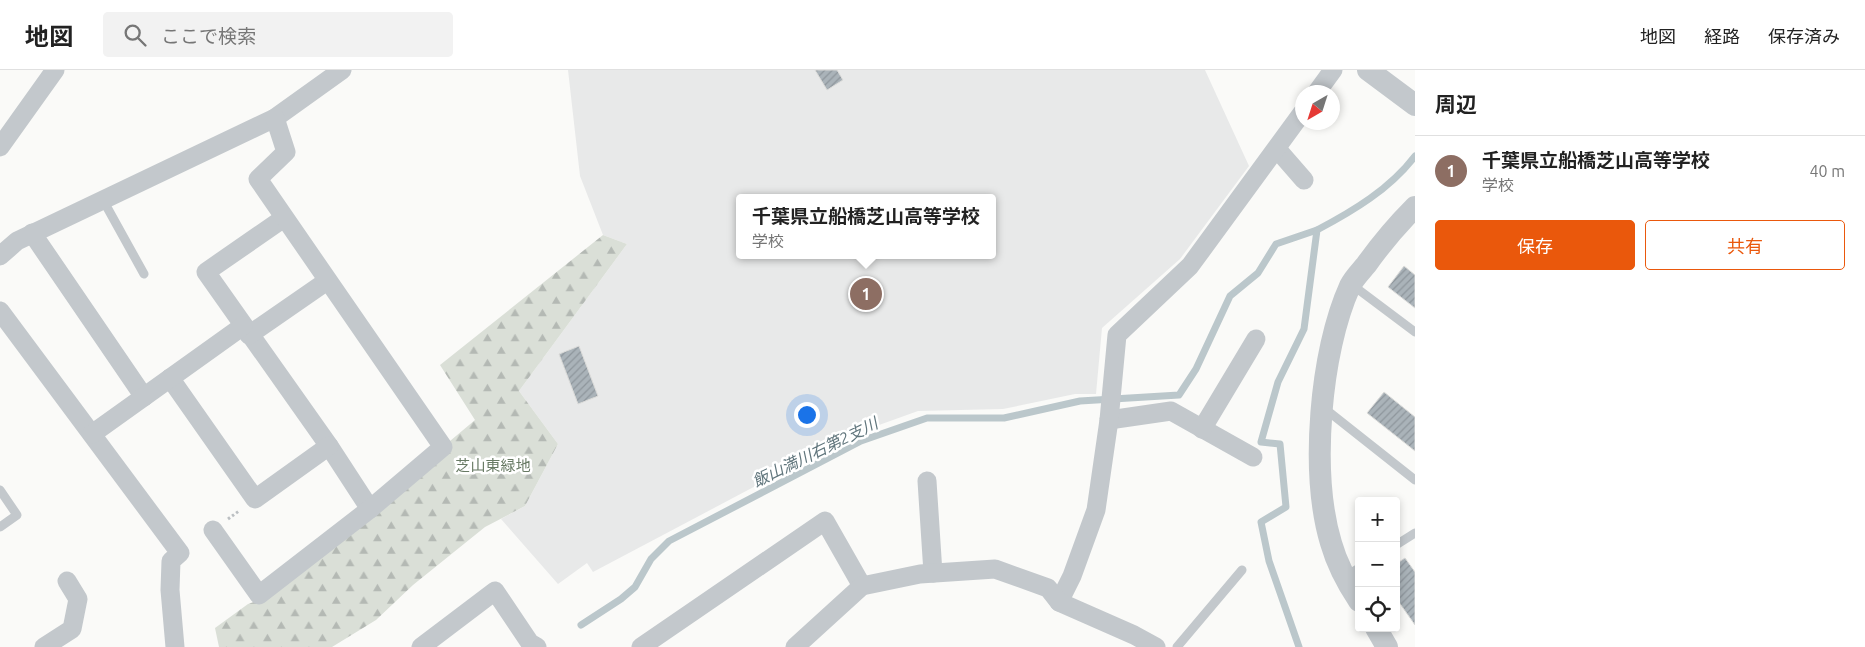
<!DOCTYPE html>
<html lang="ja">
<head>
<meta charset="utf-8">
<style>
	:root { --surface:#fff; --page:#f2f2f2; --text:#222; --muted:#767676; --line:#e0e0e0; --accent:#ea580c }
	body { margin:0; font-family:Ubuntu,"Noto Sans JP",sans-serif; background:var(--page); color:var(--text) }
	.controls { position:absolute; right:15px; bottom:15px; display:grid; overflow:hidden; border-radius:5px; box-shadow:0 2px 8px #0003 }
	.controls button { width:45px; height:45px; display:grid; place-items:center; padding:0; border:0; border-bottom:1px solid var(--line); background:var(--surface); color:var(--text); font:25px sans-serif }
	.compass { position:absolute; left:1295px; top:15px; width:45px; height:45px; border-radius:50%; background:var(--surface); box-shadow:0 2px 8px #0003; rotate:219deg }
	.you { position:absolute; left:806px; top:344px; width:18px; height:18px; margin:-12px; border:4px solid #fff; border-radius:50%; background:#1a73e8; box-shadow:0 0 0 8px #1a73e833 }
	.badge { display:grid; place-items:center; width:32px; height:32px; border-radius:50%; background:var(--accent); color:#fff; font-size:16px; font-weight:700 }
	.pin { position:absolute; translate:-50% -50%; border:2px solid #fff; box-shadow:0 1px 5px #0006 }
	.popup { position:absolute; left:736px; top:124px; width:260px; height:65px; box-sizing:border-box; display:grid; place-content:center; border-radius:5px; background:var(--surface); filter:drop-shadow(0 1px 4px #0005); font-size:16px; white-space:nowrap; color:var(--muted) }
	.popup b { font-size:19px; color:var(--text) }
	.popup::after { content:''; position:absolute; left:50%; top:100%; margin-left:-10px; border:10px solid transparent; border-top-color:var(--surface) }
	.list { margin:0; padding:0; list-style:none }
	h2 { display:flex; justify-content:space-between; align-items:center; height:65px; margin:0; padding:0 20px; font-size:21px }
	h2 small { font-size:16px; font-weight:400; color:var(--muted) }
	.list li { display:grid; grid-template-columns:32px 1fr auto; gap:15px; align-items:center; box-sizing:border-box; height:70px; padding:0 20px; border-top:1px solid var(--line) }
	.list b { display:block; font-size:19px; white-space:nowrap }
	.list p { margin:0; font-size:16px; white-space:nowrap; color:var(--muted) }
	.list em { font-size:16px; font-style:normal; color:var(--muted) }
	.actions { display:flex; gap:10px; padding:15px 20px }
	.actions a { flex:1; padding:11px 0; border:1px solid var(--accent); border-radius:5px; text-align:center; font-size:18px; color:var(--accent) }
	.actions .main { background:var(--accent); color:#fff }
	.icon { flex:none; width:28px; height:28px; fill:none; stroke:currentColor; stroke-width:2; stroke-linecap:round; stroke-linejoin:round }
	.map { position:relative; flex:none; width:1415px; height:577px; overflow:hidden }
	header { display:flex; align-items:center; gap:30px; box-sizing:border-box; height:70px; padding:0 25px; background:var(--surface); border-bottom:1px solid var(--line) }
	header strong { font-size:24px }
	nav { display:flex; gap:28px; margin-inline-start:auto; font-size:18px }
	.search { width:350px; height:45px; background:var(--page); display:flex; align-items:center; gap:12px; box-sizing:border-box; padding:0 18px; border-radius:5px; color:var(--muted); font-size:19px }
	main { display:flex }
	aside { flex:1; background:var(--surface) }
	.map>svg:first-child { display:block }
	.built { fill:#e8e9e9; fill-rule:evenodd }
	.forest { fill:url(#forest-firs) }
	.lines { fill:none; stroke-linecap:round; stroke-linejoin:round }
	.stream { stroke:#bbc7cb; stroke-width:7 }
	.building { fill:url(#building-hatch); stroke:#dcdcda }
	.path { stroke:#bbbfc2; stroke-width:3; stroke-dasharray:2.5 2.5; stroke-linecap:butt }
	.service { stroke:#c3c8cc; stroke-width:9 }
	.minor { stroke:#c3c8cc; stroke-width:19 }
	.tertiary { stroke:#c3c8cc; stroke-width:22 }
	.labels { text-anchor:middle; stroke-width:5; stroke-linejoin:round; paint-order:stroke }
	.park-label { font-size:15px; fill:#687a64; stroke:#fff }
	.water-label { font-size:16px; font-style:italic; fill:#60757c; stroke:#fff }
</style>
</head>
<body>
<header>
<strong>地図</strong>
<div class="search"><svg class="icon" aria-label="search" viewBox="0 0 24 24"><circle cx="10" cy="10" r="6"/><path d="M15 15l6 6"/></svg>ここで検索</div>
<nav><a>地図</a><a>経路</a><a>保存済み</a></nav>
</header>
<main>
<div class="map">
<svg width="1415" height="577" viewBox="0 0 1415 577">
	<defs>
		<pattern id="forest-firs" width="22" height="20" patternUnits="userSpaceOnUse" patternTransform="scale(1.25)"><rect width="22" height="20" fill="#dadfd7"/><path d="M5 1l3.5 6h-7zM16 11l3.5 6h-7z" fill="#b4b9b4"/></pattern>
		<pattern id="building-hatch" width="6" height="6" patternUnits="userSpaceOnUse" patternTransform="scale(1.25)"><rect width="6" height="6" fill="#aab3b9"/><path d="M-1 1l2-2M0 6l6-6M5 7l2-2" fill="none" stroke="#8e969c"/></pattern>
	</defs>
	<rect width="100%" height="100%" fill="#fafaf8"/>
	<path class="built" d="M 568,0 L 1205,0 L 1249,96 L 1180,189 L 1102,258 L 1096,324 L 1075,324 L 1003,339 L 918,341 L 854,364 L 593,502 L 587,493 L 558,514 L 501,449 L 525,436 L 558,374 L 519,321 L 627,174 L 603,165 L 580,106 ZM 740,128 L 992,128 L 992,185 L 740,185 Z"/>
	<path class="forest" d="M 603,165 L 627,174 L 519,321 L 558,374 L 525,436 L 485,457 L 413,515 L 376,550 L 332,577 L 219,577 L 215,558 L 248,534 L 262,529 L 475,350 L 440,295 Z"/>
	<g class="lines">
		<g class="stream">
			<path d="M 581,555 L 621,529 L 635,517 L 651,489 L 669,471 L 861,371 L 927,348 L 1004,348 L 1080,331 L 1179,325 L 1196,299 L 1230,226 L 1258,203 L 1276,174 L 1317,160"/>
			<path d="M 1299,577 L 1269,491 L 1261,452 L 1286,437 L 1280,374 L 1261,372 L 1278,312 L 1304,259 L 1317,160 C 1353,141 1390,119 1415,86"/>
		</g>
	</g>
	<g class="building">
		<path d="M 815,0 L 837,0 L 843,10 L 827,20 Z"/>
		<path d="M 1404,196 L 1415,205 L 1415,238 L 1388,217 Z"/>
		<path d="M 579,276 L 598,326 L 578,334 L 559,284 Z"/>
		<path d="M 1384,322 L 1415,347 L 1415,381 L 1367,343 Z"/>
		<path d="M 1405,488 L 1415,502 L 1415,555 L 1396,528 L 1396,494 Z"/>
	</g>
	<g class="lines">
		<path class="path" d="M 228,449 L 239,441"/>
		<g class="service">
			<path d="M 103,130 L 144,204"/>
			<path d="M 1351,214 L 1415,262"/>
			<path d="M 1324,338 L 1415,410"/>
			<path d="M 0,420 L 17,445 L 0,457"/>
			<path d="M 1396,475 L 1415,463"/>
			<path d="M 1344,507 L 1359,498"/>
			<path d="M 1177,577 L 1242,500"/>
		</g>
		<g class="minor">
			<path d="M 1317,22 L 1333,0"/>
			<path d="M 0,77 L 55,0"/>
			<path d="M 1277,79 L 1304,110"/>
			<path d="M 284,148 L 206,202 L 329,376 L 370,439"/>
			<path d="M 32,163 L 144,327"/>
			<path d="M 0,186 L 17,171 L 275,48 L 342,0"/>
			<path d="M 0,241 L 180,483 L 171,491 L 170,520 L 175,577"/>
			<path d="M 249,265 L 327,211"/>
			<path d="M 170,308 L 255,429 L 329,376"/>
			<path d="M 1109,350 L 1171,341 L 1253,387"/>
			<path d="M 1202,359 L 1256,269"/>
			<path d="M 92,364 L 243,256"/>
			<path d="M 927,411 L 933,503"/>
			<path d="M 213,460 L 259,525 L 370,439 L 443,377 L 258,109 L 286,82 L 275,48"/>
			<path d="M 1059,532 L 1072,506 L 1096,440 L 1109,350 L 1117,265 L 1190,196 L 1302,43"/>
			<path d="M 44,577 L 72,559 L 78,529 L 67,511"/>
			<path d="M 421,577 L 495,521 L 530,573 L 537,577"/>
			<path d="M 641,577 L 825,451 L 862,516"/>
			<path d="M 795,577 L 862,516 L 920,504 L 995,499 L 1048,518 L 1059,532 L 1134,565 L 1156,577"/>
		</g>
		<g class="tertiary">
			<path d="M 1368,0 L 1415,35"/>
			<path d="M 1359,531 C 1347,513 1337,494 1331,473 C 1310,403 1320,282 1350,216 C 1354,208 1361,201 1366,195 C 1381,174 1397,155 1415,137"/>
			<path d="M 1376,558 L 1387,577"/>
		</g>
	</g>
	<g class="labels">
		<g class="park-label">
			<text x="493" y="401">芝山東緑地</text>
		</g>
		<g class="water-label">
			<text transform="translate(815 382) rotate(-26)" y="6">飯山満川右第2支川</text>
		</g>
	</g>
</svg>
<div class="controls">
<button>+</button>
<button>−</button>
<button><svg class="icon" aria-label="locate" viewBox="0 0 24 24"><circle cx="12" cy="12" r="6"/><path d="M12 2v4M12 18v4M2 12h4M18 12h4"/></svg></button>
</div>
<svg class="compass" viewBox="-18 -18 36 36"><path d="M0-13l5 13h-10z" fill="#e53935"/><path d="M0 13l5-13h-10z" fill="#767676"/></svg>
<div class="you"></div>
<div class="pin badge" style="left:866px;top:224px;background:#8d6e63">1</div>
<div class="popup"><b>千葉県立船橋芝山高等学校</b>学校</div>
</div>
<aside>
<h2>周辺<small></small></h2>
<ul class="list">
<li><span class="badge" style="background:#8d6e63">1</span><div><b>千葉県立船橋芝山高等学校</b><p>学校</p></div><em>40 m</em></li>
</ul>
<div class="actions"><a class="main">保存</a><a>共有</a></div>
</aside>
</main>
</body>
</html>
